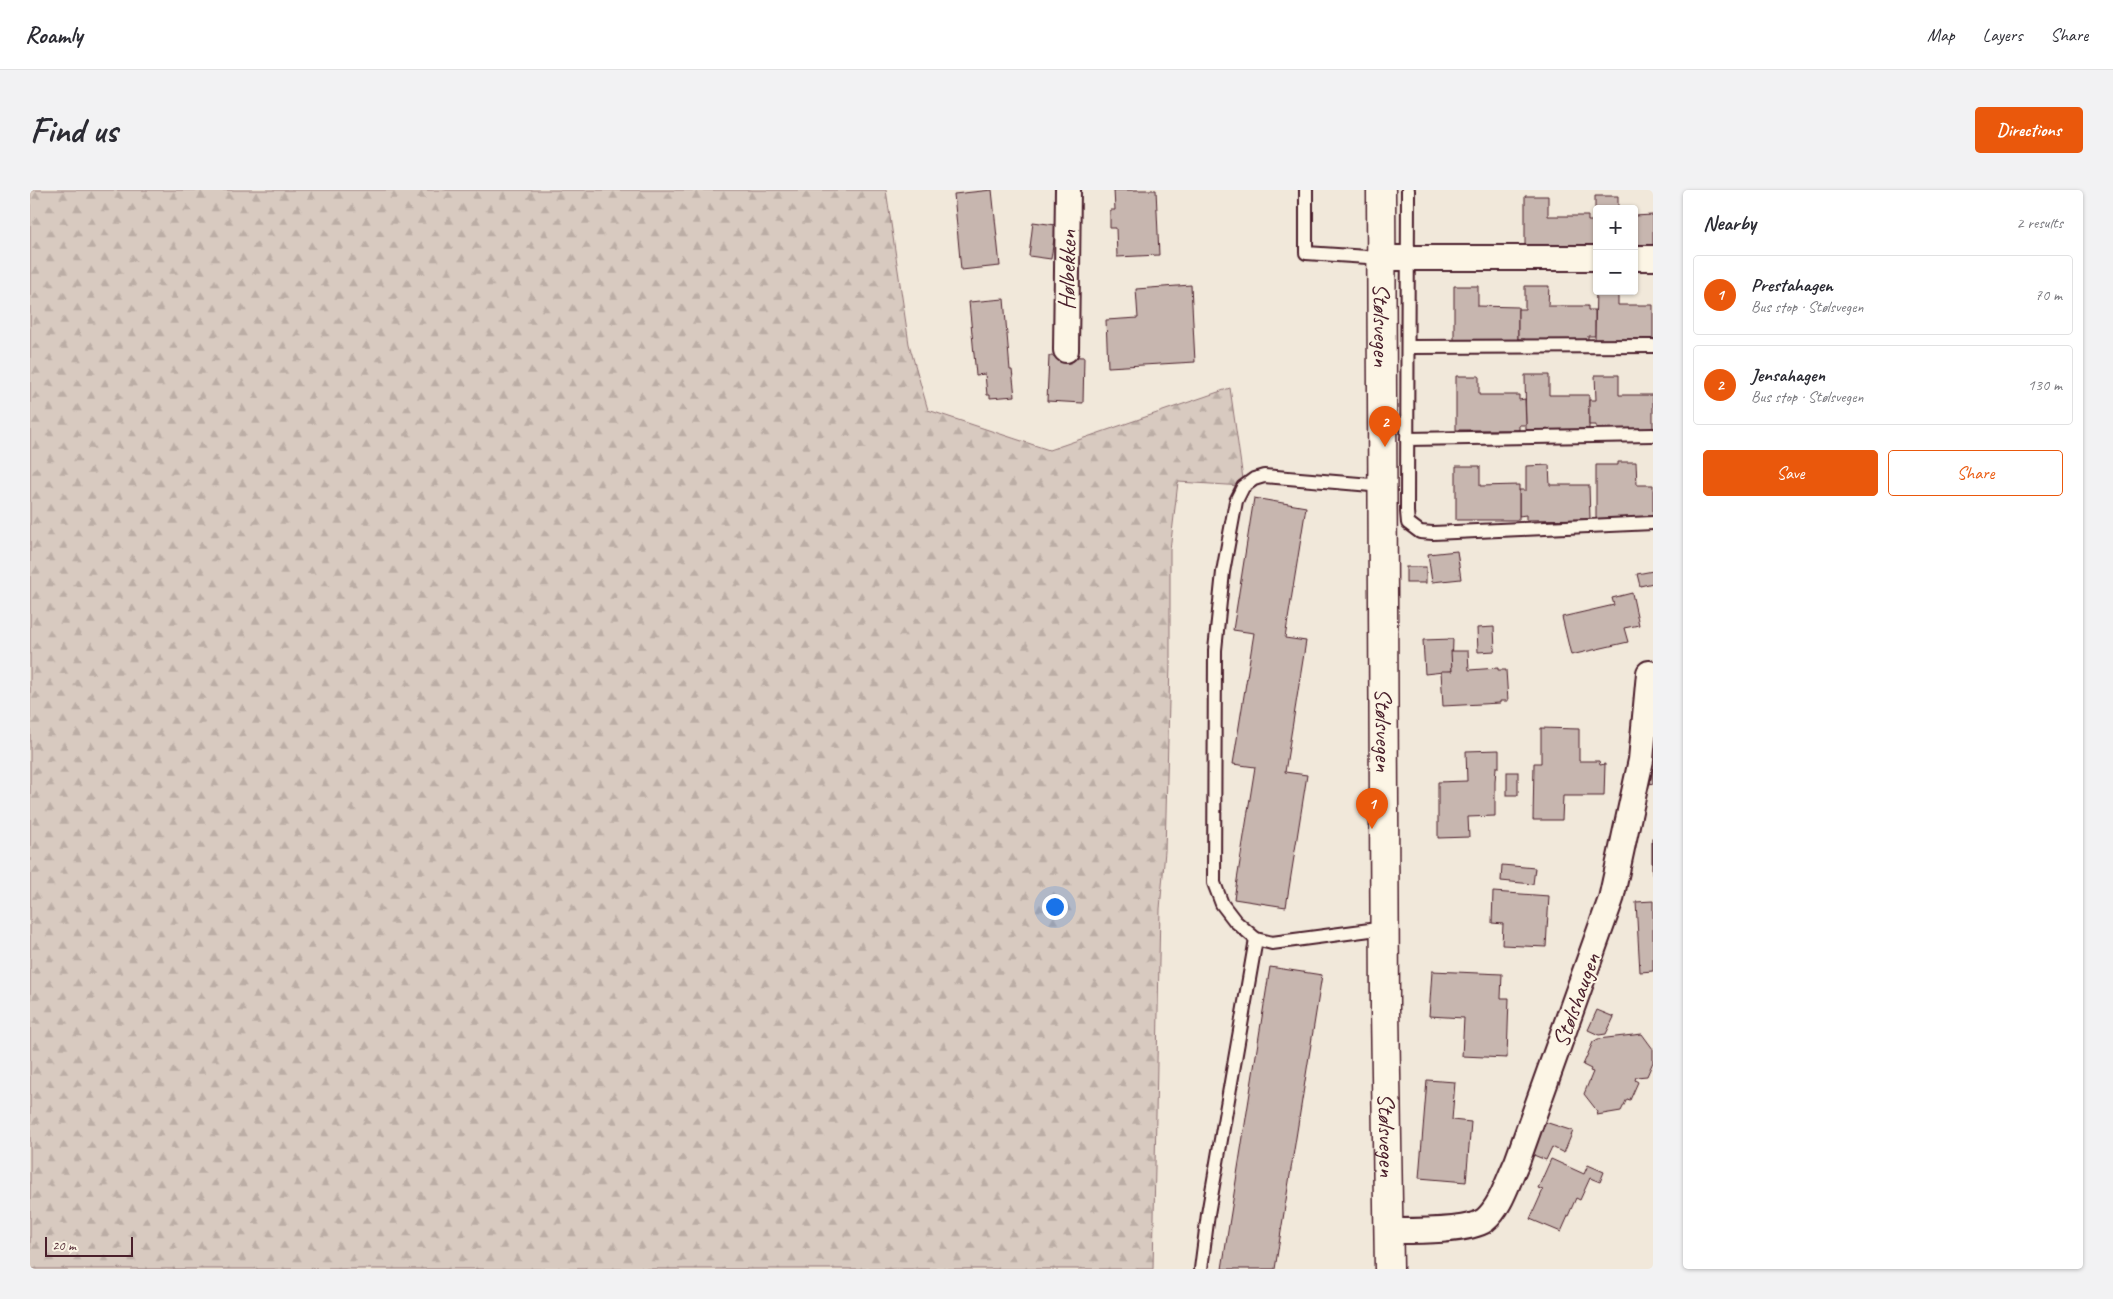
<!DOCTYPE html>
<html lang="en">
<head>
<meta charset="utf-8">
<style>
	:root { --surface:#fff; --page:#f2f2f3; --text:#2b2b33; --muted:#7c7c81; --line:#e1e1e2; --accent:#ea580c }
	body { margin:0; font-family:Caveat,sans-serif; background:var(--page); color:var(--text) }
	.controls { position:absolute; right:15px; top:15px; display:grid; overflow:hidden; border-radius:5px; box-shadow:0 1px 4px #0004 }
	.controls button { width:45px; height:45px; display:grid; place-items:center; padding:0; border:0; border-bottom:1px solid var(--line); background:var(--surface); color:var(--text); font:25px sans-serif }
	.scale { position:absolute; left:15px; bottom:12px; width:88px; box-sizing:border-box; padding-left:5px; border:2px solid #4a1f2b; border-top:0; font-size:14px; line-height:18px; white-space:nowrap; color:#4a1f2b; -webkit-text-stroke:4px #fcf5e5; paint-order:stroke }
	.you { position:absolute; left:1024px; top:716px; width:18px; height:18px; margin:-12px; border:4px solid #fff; border-radius:50%; background:#1a73e8; box-shadow:0 0 0 8px #1a73e833 }
	.badge { display:grid; place-items:center; width:32px; height:32px; border-radius:50%; background:var(--accent); color:#fff; font-size:16px; font-weight:700 }
	.pin { position:absolute; translate:-50% -41px; filter:drop-shadow(0 1px 2px #0008) }
	.pin::after { content:''; position:absolute; top:26px; width:18px; height:15px; background:inherit; clip-path:polygon(0 0,100% 0,50% 100%) }
	.list { margin:0; padding:0; list-style:none }
	h2 { display:flex; justify-content:space-between; align-items:center; height:65px; margin:0; padding:0 20px; font-size:21px }
	h2 small { font-size:16px; font-weight:400; color:var(--muted) }
	.list li { display:grid; grid-template-columns:32px 1fr auto; gap:15px; align-items:center; box-sizing:border-box; height:80px; margin:0 10px 10px; padding:0 10px; border:1px solid var(--line); border-radius:5px }
	.list b { display:block; font-size:19px; white-space:nowrap }
	.list p { margin:0; font-size:16px; white-space:nowrap; color:var(--muted) }
	.list em { font-size:16px; font-style:normal; color:var(--muted) }
	.actions { display:flex; gap:10px; padding:15px 20px }
	.actions a { flex:1; padding:11px 0; border:1px solid var(--accent); border-radius:5px; text-align:center; font-size:18px; color:var(--accent) }
	.actions .main { background:var(--accent); color:#fff }
	.map { position:relative; flex:none; width:1623px; height:1079px; overflow:hidden; border-radius:5px }
	header { display:flex; align-items:center; gap:30px; box-sizing:border-box; height:70px; padding:0 25px; background:var(--surface); border-bottom:1px solid var(--line) }
	header strong { font-size:24px }
	nav { display:flex; gap:28px; margin-inline-start:auto; font-size:18px }
	.intro { display:flex; align-items:center; justify-content:space-between; box-sizing:border-box; height:120px; padding:0 30px }
	h1 { margin:0; font-size:35px }
	.button { padding:12px 22px; border-radius:5px; background:var(--accent); color:#fff; font-size:18px; font-weight:700 }
	main { display:flex; gap:30px; padding:0 30px }
	aside { flex:1; background:var(--surface); border-radius:5px; box-shadow:0 1px 4px #0004 }
	.map>svg:first-child { display:block }
	.forest { fill:url(#forest-firs); stroke:#917476 }
	.building { fill:#c7b6af; stroke:#4a1f2b }
	.lines { fill:none; stroke-linecap:round; stroke-linejoin:round }
	.service-casing { stroke:#4a1f2b; stroke-width:16 }
	.minor-casing { stroke:#4a1f2b; stroke-width:28 }
	.tertiary-casing { stroke:#4a1f2b; stroke-width:31 }
	.service { stroke:#fcf5e5; stroke-width:12 }
	.minor { stroke:#fcf5e5; stroke-width:24 }
	.tertiary { stroke:#fcf5e5; stroke-width:28 }
	.labels { text-anchor:middle; stroke-width:4; stroke-linejoin:round; paint-order:stroke }
	.street-label { font-size:24px; fill:#4a1f2b; stroke:#fcf5e5 }
</style>
</head>
<body>
<header>
<strong>Roamly</strong>
<nav><a>Map</a><a>Layers</a><a>Share</a></nav>
</header>
<div class="intro"><h1>Find us</h1><a class="button">Directions</a></div>
<main>
<div class="map">
<svg width="1623" height="1079" viewBox="0 0 1623 1079">
	<defs>
		<pattern id="forest-firs" width="22" height="20" patternUnits="userSpaceOnUse" patternTransform="scale(1.25)"><rect width="22" height="20" fill="#d8cac0"/><path d="M5 1l3.5 6h-7zM16 11l3.5 6h-7z" fill="#bbada5"/></pattern>
	</defs>
	<rect width="100%" height="100%" fill="#f1e8da"/>
	<filter id="ink" filterUnits="userSpaceOnUse"><feTurbulence type="fractalNoise" baseFrequency=".02" numOctaves="2"/><feDisplacementMap in="SourceGraphic" scale="10" xChannelSelector="R" yChannelSelector="G"/><feConvolveMatrix kernelMatrix="1 2 1 2 8 2 1 2 1" color-interpolation-filters="sRGB"/></filter>
	<g filter="url(#ink)">
		<path class="forest" d="M 0,0 L 856,0 L 879,154 L 898,220 L 1019,260 L 1200,198 L 1214,296 L 1148,292 L 1140,360 L 1140,474 L 1135,661 L 1130,719 L 1123,1079 L 0,1079 Z"/>
		<g class="building">
			<path d="M 962,0 L 970,76 L 931,80 L 924,4 Z"/>
			<path d="M 1084,0 L 1126,0 L 1129,65 L 1087,67 L 1086,38 L 1080,38 L 1080,20 L 1085,20 Z"/>
			<path d="M 1495,6 L 1518,6 L 1518,26 L 1558,26 L 1558,31 L 1565,31 L 1565,56 L 1558,56 L 1558,60 L 1495,61 Z"/>
			<path d="M 1565,6 L 1588,6 L 1588,19 L 1567,19 L 1567,60 L 1565,60 Z"/>
			<path d="M 1623,25 L 1623,60 L 1604,60 L 1604,26 Z"/>
			<path d="M 1003,32 L 1026,35 L 1021,69 L 999,66 Z"/>
			<path d="M 1161,95 L 1165,172 L 1078,177 L 1076,130 L 1108,128 L 1106,99 Z"/>
			<path d="M 1424,96 L 1448,96 L 1448,116 L 1488,117 L 1488,152 L 1424,151 Z"/>
			<path d="M 1495,96 L 1519,96 L 1518,116 L 1558,116 L 1558,120 L 1565,120 L 1565,146 L 1558,146 L 1558,151 L 1495,151 L 1495,149 L 1488,149 L 1488,119 L 1495,119 Z"/>
			<path d="M 1566,96 L 1567,101 L 1588,101 L 1588,115 L 1623,115 L 1623,150 L 1565,150 Z"/>
			<path d="M 974,109 L 980,180 L 982,180 L 985,206 L 960,208 L 960,205 L 957,205 L 955,184 L 946,185 L 939,112 Z"/>
			<path d="M 1019,166 L 1054,167 L 1053,213 L 1017,211 Z"/>
			<path d="M 1495,185 L 1519,185 L 1519,205 L 1559,205 L 1559,239 L 1496,240 Z"/>
			<path d="M 1565,185 L 1589,185 L 1589,205 L 1623,205 L 1623,239 L 1566,239 L 1566,235 L 1559,235 L 1559,210 L 1566,210 Z"/>
			<path d="M 1426,186 L 1449,186 L 1449,205 L 1489,205 L 1489,210 L 1495,209 L 1496,235 L 1489,235 L 1489,240 L 1426,240 Z"/>
			<path d="M 1588,272 L 1606,272 L 1607,295 L 1623,295 L 1623,329 L 1566,329 L 1566,275 L 1588,275 Z"/>
			<path d="M 1519,275 L 1520,295 L 1559,295 L 1560,329 L 1496,330 L 1496,325 L 1489,326 L 1489,300 L 1496,300 L 1496,276 Z"/>
			<path d="M 1426,276 L 1450,276 L 1450,296 L 1489,295 L 1489,330 L 1426,330 Z"/>
			<path d="M 1224,308 L 1276,317 L 1255,448 L 1276,451 L 1255,582 L 1277,585 L 1256,717 L 1204,709 L 1225,577 L 1203,574 L 1224,443 L 1203,440 Z"/>
			<path d="M 1427,361 L 1431,389 L 1402,392 L 1398,364 Z"/>
			<rect x="1376" y="377" width="20" height="16"/>
			<path d="M 1623,381 L 1623,393 L 1610,396 L 1607,384 Z"/>
			<path d="M 1602,403 L 1609,435 L 1594,438 L 1598,452 L 1541,465 L 1532,427 L 1584,415 L 1582,408 Z"/>
			<path d="M 1464,437 L 1465,461 L 1448,462 L 1447,438 Z"/>
			<path d="M 1423,449 L 1422,481 L 1395,484 L 1393,450 Z"/>
			<path d="M 1421,461 L 1438,461 L 1439,480 L 1468,478 L 1468,480 L 1476,480 L 1478,511 L 1470,511 L 1470,513 L 1413,516 L 1411,481 L 1422,481 Z"/>
			<path d="M 1511,538 L 1549,539 L 1549,571 L 1569,571 L 1570,575 L 1575,574 L 1574,606 L 1533,606 L 1532,630 L 1503,630 L 1504,573 L 1511,573 Z"/>
			<path d="M 1469,560 L 1469,577 L 1466,577 L 1465,592 L 1465,626 L 1438,627 L 1439,647 L 1408,648 L 1408,592 L 1437,591 L 1436,561 Z"/>
			<path d="M 1623,570 L 1623,593 L 1620,594 Z"/>
			<rect x="1477" y="582" width="11" height="23"/>
			<rect x="1622" y="648" width="1" height="36"/>
			<path d="M 1472,675 L 1505,678 L 1503,694 L 1471,691 Z"/>
			<path d="M 1463,702 L 1519,706 L 1516,757 L 1472,755 L 1473,734 L 1462,733 Z"/>
			<path d="M 1623,711 L 1623,781 L 1610,782 L 1606,712 Z"/>
			<path d="M 1240,777 L 1292,785 L 1245,1079 L 1192,1079 Z"/>
			<path d="M 1402,781 L 1472,784 L 1471,808 L 1479,808 L 1477,868 L 1432,866 L 1434,828 L 1399,826 Z"/>
			<path d="M 1567,820 L 1584,827 L 1576,844 L 1569,845 L 1558,840 Z"/>
			<path d="M 1612,844 L 1623,859 L 1623,872 L 1617,886 L 1606,887 L 1605,890 L 1608,892 L 1600,910 L 1597,909 L 1591,921 L 1567,925 L 1568,922 L 1554,904 L 1563,882 L 1560,881 L 1561,879 L 1553,875 L 1563,852 L 1568,849 Z"/>
			<path d="M 1397,890 L 1425,892 L 1422,930 L 1441,932 L 1436,992 L 1389,988 Z"/>
			<path d="M 1515,932 L 1543,941 L 1534,963 L 1522,957 L 1516,970 L 1501,964 Z"/>
			<path d="M 1521,969 L 1554,984 L 1558,975 L 1574,982 L 1570,992 L 1560,988 L 1550,1010 L 1546,1008 L 1531,1042 L 1500,1029 L 1513,1000 L 1508,998 Z"/>
		</g>
		<g class="lines">
			<g class="service-casing">
				<g id="service">
					<path d="M 1276,0 L 1276,63 L 1353,68"/>
					<path d="M 1378,0 L 1377,322 L 1378,333 L 1390,342 L 1403,343 L 1623,333"/>
					<path d="M 1378,157 L 1623,156"/>
					<path d="M 1377,249 L 1623,245"/>
					<path d="M 1353,296 L 1234,286 L 1224,289 L 1213,297 L 1206,311 L 1193,382 L 1185,460 L 1184,693 L 1192,714 L 1205,731 L 1226,749 L 1242,753 L 1355,738"/>
					<path d="M 1171,1079 L 1178,1024 L 1226,749"/>
				</g>
			</g>
			<g class="minor-casing">
				<g id="minor">
					<path d="M 1353,68 L 1567,68"/>
					<path d="M 1604,68 L 1623,68"/>
					<path d="M 1036,160 L 1038,0"/>
					<path d="M 1359,1041 C 1379,1041 1439,1042 1455,1030 C 1471,1017 1478,990 1487,972 L 1581,709 L 1611,570 L 1619,483"/>
				</g>
			</g>
			<g class="tertiary-casing">
				<g id="tertiary">
					<path id="s1" d="M 1351,0 L 1355,819 L 1359,1079"/>
				</g>
			</g>
			<use href="#service" class="service"/>
			<use href="#minor" class="minor"/>
			<use href="#tertiary" class="tertiary"/>
		</g>
	</g>
	<g class="labels">
		<g class="street-label">
			<text transform="translate(1037 80) rotate(-89)" y="8">Hølbekken</text>
			<text dy="8" stroke="none"><textPath href="#s1" startOffset="135">Stølsvegen</textPath></text>
			<text dy="8" stroke="none"><textPath href="#s1" startOffset="540">Stølsvegen</textPath></text>
			<text transform="translate(1546 810) rotate(-70)" y="8">Stølshaugen</text>
			<text dy="8" stroke="none"><textPath href="#s1" startOffset="945">Stølsvegen</textPath></text>
		</g>
	</g>
</svg>
<div class="controls">
<button>+</button>
<button>−</button>
</div>
<div class="scale">20 m</div>
<div class="you"></div>
<div class="pin badge" style="left:1342px;top:639px">1</div>
<div class="pin badge" style="left:1355px;top:257px">2</div>
</div>
<aside>
<h2>Nearby<small>2 results</small></h2>
<ul class="list">
<li><span class="badge">1</span><div><b>Prestahagen</b><p>Bus stop · Stølsvegen</p></div><em>70 m</em></li>
<li><span class="badge">2</span><div><b>Jensahagen</b><p>Bus stop · Stølsvegen</p></div><em>130 m</em></li>
</ul>
<div class="actions"><a class="main">Save</a><a>Share</a></div>
</aside>
</main>
</body>
</html>
